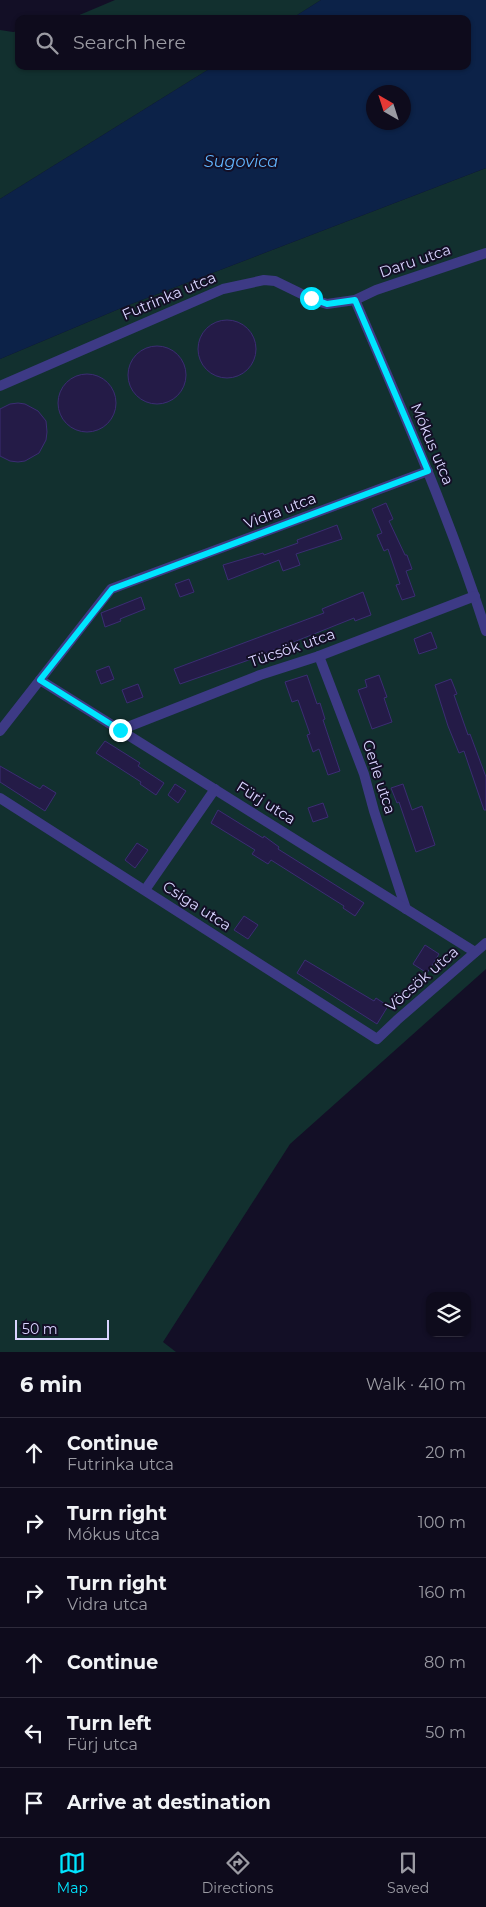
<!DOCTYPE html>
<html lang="en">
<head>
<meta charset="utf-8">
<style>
	:root { --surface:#0e0b1c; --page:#1c1929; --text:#f1f3f6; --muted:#9b9ba3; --line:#2e2b3b; --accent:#00e5ff }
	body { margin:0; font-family:Montserrat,sans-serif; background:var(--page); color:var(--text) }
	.controls { position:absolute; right:15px; bottom:15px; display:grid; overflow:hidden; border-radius:10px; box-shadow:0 1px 4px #0004 }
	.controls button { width:45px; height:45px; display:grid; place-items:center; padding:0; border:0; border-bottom:1px solid var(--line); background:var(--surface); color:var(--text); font:25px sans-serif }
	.compass { position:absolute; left:366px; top:85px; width:45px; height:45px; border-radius:50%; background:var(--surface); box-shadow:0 1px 4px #0004; rotate:321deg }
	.scale { position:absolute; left:15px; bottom:12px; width:94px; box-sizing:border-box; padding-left:5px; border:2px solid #d9d4ff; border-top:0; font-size:14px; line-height:18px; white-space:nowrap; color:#d9d4ff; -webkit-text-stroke:4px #130f26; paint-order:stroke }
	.stop { position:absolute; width:15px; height:15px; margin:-11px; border:4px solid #00e5ff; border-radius:50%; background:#fff }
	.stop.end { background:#00e5ff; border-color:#fff; box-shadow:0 1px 5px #0008 }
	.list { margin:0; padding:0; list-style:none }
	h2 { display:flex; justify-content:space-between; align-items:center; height:65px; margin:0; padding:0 20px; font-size:21px }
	h2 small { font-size:16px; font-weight:400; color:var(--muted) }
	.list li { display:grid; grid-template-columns:32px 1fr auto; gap:15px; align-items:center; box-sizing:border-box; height:70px; padding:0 20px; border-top:1px solid var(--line) }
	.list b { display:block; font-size:19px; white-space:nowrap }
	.list p { margin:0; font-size:16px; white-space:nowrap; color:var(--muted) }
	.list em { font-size:16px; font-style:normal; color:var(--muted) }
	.icon { flex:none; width:28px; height:28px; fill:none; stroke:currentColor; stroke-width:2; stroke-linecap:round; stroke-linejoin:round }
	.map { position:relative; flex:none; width:486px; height:1352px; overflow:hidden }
	.search { position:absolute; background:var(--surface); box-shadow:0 1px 4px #0004; left:15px; right:15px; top:15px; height:55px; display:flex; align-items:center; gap:12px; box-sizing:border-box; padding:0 18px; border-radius:10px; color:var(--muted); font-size:19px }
	.sheet { height:485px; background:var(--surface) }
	nav { display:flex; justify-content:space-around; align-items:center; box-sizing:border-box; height:70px; border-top:1px solid var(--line); background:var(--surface); font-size:14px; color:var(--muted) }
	nav a { display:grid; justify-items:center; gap:2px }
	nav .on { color:var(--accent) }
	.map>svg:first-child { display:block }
	.green { fill:#12302f }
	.water { fill:#0c2248; fill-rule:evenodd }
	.building { fill:#241b47; stroke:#3b2d73 }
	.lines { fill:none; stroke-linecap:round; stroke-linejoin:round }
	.minor { stroke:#3d3a85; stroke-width:10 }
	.route { stroke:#00e5ff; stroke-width:6 }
	.labels { text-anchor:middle; stroke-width:4; stroke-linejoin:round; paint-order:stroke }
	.street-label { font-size:15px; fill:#d9d4ff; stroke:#130f26 }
	.water-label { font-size:16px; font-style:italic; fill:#62b6ff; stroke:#130f26 }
</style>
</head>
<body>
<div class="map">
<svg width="486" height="1352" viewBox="0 0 486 1352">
	<rect width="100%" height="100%" fill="#130f26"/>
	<g class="green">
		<path d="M 115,0 L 321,0 L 291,19 L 70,19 Z"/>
		<path d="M 0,30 L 13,32 L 19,31 L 19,66 L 214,66 L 0,199 Z"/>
		<path d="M 486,168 L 486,969 L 290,1144 L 163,1342 L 176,1352 L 0,1352 L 0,359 L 126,306 Z"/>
	</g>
	<path class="water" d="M 321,0 L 486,0 L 486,168 L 126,306 L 0,359 L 0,199 L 214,66 L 467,66 L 467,19 L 291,19 ZM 374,92 L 404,92 L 404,122 L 374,122 Z"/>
	<g class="building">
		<circle cx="227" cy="349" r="29"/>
		<circle cx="157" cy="375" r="29"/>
		<circle cx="87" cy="403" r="29"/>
		<path d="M 18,403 L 25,404 L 38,411 L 46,421 L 47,432 L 46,440 L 39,453 L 25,461 L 18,462 L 10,461 L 0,456 L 0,409 L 10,404 Z"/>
		<path d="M 386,503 L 393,519 L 389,521 L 405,555 L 407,555 L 412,569 L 406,571 L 415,596 L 402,600 L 396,585 L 400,584 L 388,549 L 384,551 L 377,535 L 382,533 L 372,509 Z"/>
		<path d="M 337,525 L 342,539 L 296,554 L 300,565 L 283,571 L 279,560 L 228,580 L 223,565 L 263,553 L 264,555 L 298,543 L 297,540 Z"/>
		<path d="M 189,579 L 194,592 L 180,597 L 175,584 Z"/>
		<path d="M 363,592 L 371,615 L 355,621 L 354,618 L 246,661 L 180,684 L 174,669 L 324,613 L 322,609 Z"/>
		<path d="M 141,597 L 145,609 L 120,619 L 121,621 L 105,627 L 101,613 Z"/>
		<path d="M 431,632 L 437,648 L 419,654 L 414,639 Z"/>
		<path d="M 109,666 L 114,679 L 101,684 L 96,671 Z"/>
		<path d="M 307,675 L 317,704 L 320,703 L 325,719 L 323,720 L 340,771 L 328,775 L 319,749 L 313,752 L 307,735 L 310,734 L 298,700 L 292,702 L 285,682 Z"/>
		<path d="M 379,675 L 387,697 L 384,698 L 392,722 L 372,729 L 358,690 L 367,687 L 365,680 Z"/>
		<path d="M 451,679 L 457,694 L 454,695 L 468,735 L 470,734 L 486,777 L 486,810 L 484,810 L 464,751 L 459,753 L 448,726 L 435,685 Z"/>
		<path d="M 138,684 L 143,697 L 127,703 L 122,690 Z"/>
		<path d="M 105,741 L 140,763 L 138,766 L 164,783 L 156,795 L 140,784 L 141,782 L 96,753 Z"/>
		<path d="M 0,766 L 40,789 L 43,785 L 56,793 L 45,811 L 0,782 Z"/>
		<path d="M 175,784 L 186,791 L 178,803 L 168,795 Z"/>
		<path d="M 403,784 L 412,810 L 422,806 L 435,845 L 416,852 L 399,802 L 397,803 L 391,788 Z"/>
		<path d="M 323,803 L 328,817 L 313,822 L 308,808 Z"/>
		<path d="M 218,810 L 263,838 L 264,836 L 279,847 L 278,849 L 364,903 L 355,916 L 343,908 L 344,906 L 271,860 L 268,864 L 252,854 L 255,850 L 211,823 Z"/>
		<path d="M 137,843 L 148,850 L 135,868 L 125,860 Z"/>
		<path d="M 244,916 L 258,925 L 248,939 L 234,930 Z"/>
		<path d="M 425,945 L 439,954 L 427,973 L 413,964 Z"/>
		<path d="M 305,960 L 374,1001 L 376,998 L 388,1006 L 377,1024 L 297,973 Z"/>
	</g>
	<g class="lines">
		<g class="minor">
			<path d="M 355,300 C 402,409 450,518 486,631"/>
			<path d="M 0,386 L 223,289 L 264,280 L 275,281 L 314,300 L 327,304 L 355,300 L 376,290 L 486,253"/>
			<path d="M 319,656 L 364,774 L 374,811 L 406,909"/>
			<path d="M 40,680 L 475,952"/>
			<path d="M 120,730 L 260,675 L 319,656 L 475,596"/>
			<path d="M 0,731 L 111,589 L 428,471"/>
			<path d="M 0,798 L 377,1039 L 397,1020 L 486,943"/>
			<path d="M 145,890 L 215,789"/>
		</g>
	</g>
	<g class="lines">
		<path class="route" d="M 120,730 L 40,680 L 112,589 L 428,471 L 355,300 L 327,304 L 311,298"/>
	</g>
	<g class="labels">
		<g class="street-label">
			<text transform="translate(415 261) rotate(-19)" y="5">Daru utca</text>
			<text transform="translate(169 296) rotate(-23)" y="5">Futrinka utca</text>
			<text transform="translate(432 444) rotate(67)" y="5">Mókus utca</text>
			<text transform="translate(280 511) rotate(-21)" y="5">Vidra utca</text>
			<text transform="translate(292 648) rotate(-19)" y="5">Tücsök utca</text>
			<text transform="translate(379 777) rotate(72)" y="5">Gerle utca</text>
			<text transform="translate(266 803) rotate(32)" y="5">Fürj utca</text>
			<text transform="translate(197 906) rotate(33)" y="5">Csiga utca</text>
			<text transform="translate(422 979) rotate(-41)" y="5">Vöcsök utca</text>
		</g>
		<g class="water-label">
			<text x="241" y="167">Sugovica</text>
		</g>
	</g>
</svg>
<div class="controls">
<button><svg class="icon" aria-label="layers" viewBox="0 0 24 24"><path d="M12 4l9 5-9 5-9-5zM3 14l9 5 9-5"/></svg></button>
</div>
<svg class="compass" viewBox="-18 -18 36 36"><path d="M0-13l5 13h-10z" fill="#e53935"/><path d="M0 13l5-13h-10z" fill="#9b9ba3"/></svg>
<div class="scale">50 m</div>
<div class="stop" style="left:311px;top:298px"></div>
<div class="stop end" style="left:120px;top:730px"></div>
<div class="search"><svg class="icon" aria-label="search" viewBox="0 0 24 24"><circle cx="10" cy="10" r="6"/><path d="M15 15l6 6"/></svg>Search here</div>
</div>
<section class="sheet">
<h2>6 min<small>Walk · 410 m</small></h2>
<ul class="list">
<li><svg class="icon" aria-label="ahead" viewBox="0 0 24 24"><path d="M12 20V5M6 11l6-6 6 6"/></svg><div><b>Continue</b><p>Futrinka utca</p></div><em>20 m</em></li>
<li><svg class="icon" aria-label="right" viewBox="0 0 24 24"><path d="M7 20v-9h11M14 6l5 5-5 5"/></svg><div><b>Turn right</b><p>Mókus utca</p></div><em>100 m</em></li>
<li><svg class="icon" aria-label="right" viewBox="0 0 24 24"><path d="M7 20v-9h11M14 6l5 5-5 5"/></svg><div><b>Turn right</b><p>Vidra utca</p></div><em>160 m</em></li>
<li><svg class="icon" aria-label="ahead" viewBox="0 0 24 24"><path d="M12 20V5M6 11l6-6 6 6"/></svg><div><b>Continue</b></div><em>80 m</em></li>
<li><svg class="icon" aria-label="left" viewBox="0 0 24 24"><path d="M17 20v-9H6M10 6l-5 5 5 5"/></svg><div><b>Turn left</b><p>Fürj utca</p></div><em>50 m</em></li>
<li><svg class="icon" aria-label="arrive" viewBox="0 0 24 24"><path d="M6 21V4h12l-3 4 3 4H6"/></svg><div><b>Arrive at destination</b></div></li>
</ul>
</section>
<nav>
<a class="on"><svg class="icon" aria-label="map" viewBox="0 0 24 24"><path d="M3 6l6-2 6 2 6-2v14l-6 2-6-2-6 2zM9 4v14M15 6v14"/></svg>Map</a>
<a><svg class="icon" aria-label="directions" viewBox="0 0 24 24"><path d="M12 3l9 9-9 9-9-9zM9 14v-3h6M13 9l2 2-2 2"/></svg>Directions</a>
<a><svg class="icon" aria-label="saved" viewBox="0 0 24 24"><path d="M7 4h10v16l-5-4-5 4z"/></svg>Saved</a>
</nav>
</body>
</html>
